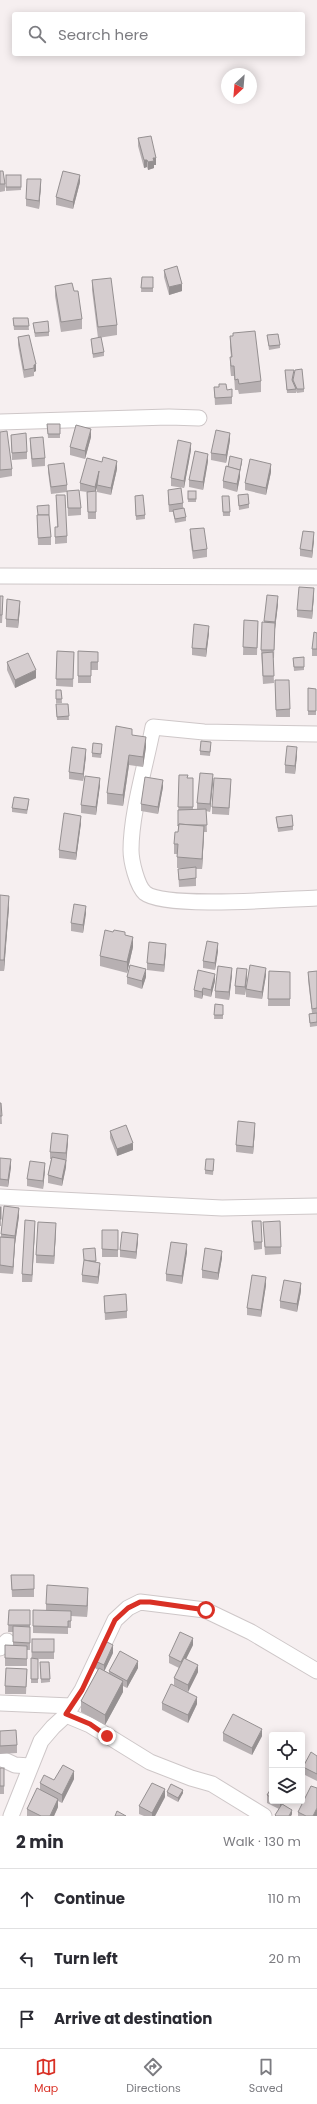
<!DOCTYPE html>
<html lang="en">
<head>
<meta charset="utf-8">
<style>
	:root { --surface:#fff; --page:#f2f2f3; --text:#2b2b33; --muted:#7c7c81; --line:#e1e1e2; --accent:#d93025 }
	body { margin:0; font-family:Poppins,sans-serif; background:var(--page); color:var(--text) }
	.controls { position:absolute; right:12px; bottom:12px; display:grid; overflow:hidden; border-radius:4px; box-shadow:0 2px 10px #0003 }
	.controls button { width:36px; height:36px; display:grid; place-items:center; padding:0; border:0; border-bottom:1px solid var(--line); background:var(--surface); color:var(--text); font:20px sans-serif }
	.compass { position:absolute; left:221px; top:68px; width:36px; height:36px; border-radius:50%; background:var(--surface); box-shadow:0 2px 10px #0003; rotate:206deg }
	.stop { position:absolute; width:12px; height:12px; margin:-9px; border:3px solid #d93025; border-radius:50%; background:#fff }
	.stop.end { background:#d93025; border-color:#fff; box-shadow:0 1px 4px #0008 }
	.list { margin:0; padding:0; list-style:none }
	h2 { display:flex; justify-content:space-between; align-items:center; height:52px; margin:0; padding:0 16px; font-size:17px }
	h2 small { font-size:13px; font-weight:400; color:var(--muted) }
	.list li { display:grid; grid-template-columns:26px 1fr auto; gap:12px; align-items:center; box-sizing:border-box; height:60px; padding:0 16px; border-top:1px solid var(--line) }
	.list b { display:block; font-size:15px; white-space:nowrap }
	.list em { font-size:13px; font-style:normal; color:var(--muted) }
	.icon { flex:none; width:22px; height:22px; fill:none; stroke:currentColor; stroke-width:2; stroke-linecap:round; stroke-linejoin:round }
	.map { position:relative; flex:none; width:317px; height:1816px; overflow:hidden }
	.search { position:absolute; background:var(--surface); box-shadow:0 2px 10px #0003; left:12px; right:12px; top:12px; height:44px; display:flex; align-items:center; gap:10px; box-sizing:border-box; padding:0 14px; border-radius:4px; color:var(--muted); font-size:15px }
	.sheet { height:232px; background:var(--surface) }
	nav { display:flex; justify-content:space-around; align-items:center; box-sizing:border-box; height:56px; border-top:1px solid var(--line); background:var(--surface); font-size:11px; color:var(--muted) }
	nav a { display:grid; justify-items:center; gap:2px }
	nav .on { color:var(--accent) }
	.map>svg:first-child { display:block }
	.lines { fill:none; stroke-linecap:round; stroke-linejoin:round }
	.street-casing { stroke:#cec7c8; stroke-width:17 }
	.street { stroke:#fff; stroke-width:15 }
	.wall { fill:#b7b0b2 }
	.shaded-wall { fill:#959091 }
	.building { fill:#d5cdcf; stroke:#959091 }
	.route { stroke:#d93025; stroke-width:5 }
</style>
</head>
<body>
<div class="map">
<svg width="317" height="1816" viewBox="0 0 317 1816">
	<rect width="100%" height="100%" fill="#f6eff0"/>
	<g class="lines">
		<g class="street-casing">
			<g id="street">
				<path d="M 0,422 L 169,417 L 199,418"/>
				<path d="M 0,576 L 317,577"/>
				<path d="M 317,734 L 204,732 L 153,727 C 146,764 131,813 131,850 C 131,861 137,886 145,893 C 165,909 286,899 317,898"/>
				<path d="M 0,1197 L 222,1208 L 317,1206"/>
				<path d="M 0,1648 L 7,1641"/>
				<path d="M 0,1703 L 71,1706"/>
				<path d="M 66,1715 L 90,1725 L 150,1762 L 191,1778 L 212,1784 L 264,1816"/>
				<path d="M 0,1758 L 15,1765 L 30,1766"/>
				<path d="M 11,1816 L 41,1741 L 53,1727 L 66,1715 L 82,1690 L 115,1620 L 128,1608 L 140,1602 L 205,1610 L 251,1632 L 317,1671"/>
			</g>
		</g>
		<use href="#street" class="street"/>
	</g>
	<g class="wall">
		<path d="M 138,138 L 156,165 L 154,165 L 154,168 L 148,170 L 147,167 L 144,168 L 138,146 Z"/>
		<path d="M 0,164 L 0,171 L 5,184 L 5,191 L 0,192 Z"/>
		<path d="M 6,175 L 21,175 L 21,190 L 6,191 Z"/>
		<path d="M 80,182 L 73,209 L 56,205 L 56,197 Z"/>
		<path d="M 41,186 L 39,209 L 26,206 L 26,199 Z"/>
		<path d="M 164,270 L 182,291 L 169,295 L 164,277 Z"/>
		<path d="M 142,277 L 153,277 L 153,292 L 141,292 Z"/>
		<path d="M 92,280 L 117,325 L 117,335 L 98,338 L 92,290 Z"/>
		<path d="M 55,286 L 74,291 L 82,319 L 82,329 L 61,332 L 55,296 Z"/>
		<path d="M 13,318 L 28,318 L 29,330 L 14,330 Z"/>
		<path d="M 33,323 L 49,332 L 49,336 L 35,337 Z"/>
		<path d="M 267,335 L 280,345 L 280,348 L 269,350 Z"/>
		<path d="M 230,336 L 261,381 L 261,392 L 239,394 L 238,390 L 235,390 L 234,376 L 231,376 L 230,367 L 230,357 L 231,357 L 230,347 Z"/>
		<path d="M 18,337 L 36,371 L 34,372 L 34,376 L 24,378 L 18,345 Z"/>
		<path d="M 91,339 L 104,352 L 104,356 L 93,358 Z"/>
		<path d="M 285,370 L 294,373 L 293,381 L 293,383 L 293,380 L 304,389 L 304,392 L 297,393 L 296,391 L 296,393 L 287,393 Z"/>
		<path d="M 214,387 L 227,390 L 232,397 L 232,404 L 215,405 Z"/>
		<path d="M 47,424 L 60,424 L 60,438 L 48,438 Z"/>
		<path d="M 0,432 L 12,469 L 12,476 L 0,478 Z"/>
		<path d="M 11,435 L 27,452 L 27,459 L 12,460 Z"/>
		<path d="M 91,437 L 85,459 L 70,455 L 70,447 Z"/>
		<path d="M 30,438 L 45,458 L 45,466 L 32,467 L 30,446 Z"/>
		<path d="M 230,440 L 226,463 L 211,460 L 211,453 Z"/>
		<path d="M 191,450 L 184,488 L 171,486 L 171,478 Z"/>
		<path d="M 208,461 L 203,490 L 189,487 L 189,480 Z"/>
		<path d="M 242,462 L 240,471 L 240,477 L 237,492 L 223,488 L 223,481 L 228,467 Z"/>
		<path d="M 48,465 L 67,485 L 67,492 L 51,494 L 48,472 Z"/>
		<path d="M 117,469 L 111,495 L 97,492 L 97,487 L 96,491 L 96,519 L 88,519 L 87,492 L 80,491 L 80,483 Z"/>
		<path d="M 271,472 L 266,495 L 245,490 L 245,483 Z"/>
		<path d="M 168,490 L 183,503 L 183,508 L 186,517 L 186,521 L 175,523 L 173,512 L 169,512 L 168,497 Z"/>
		<path d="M 67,491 L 81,508 L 81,515 L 68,516 Z"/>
		<rect x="188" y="491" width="8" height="11"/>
		<path d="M 56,495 L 67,536 L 67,543 L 55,544 L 55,527 L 57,527 Z"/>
		<path d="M 238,495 L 249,504 L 249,508 L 239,510 Z"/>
		<path d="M 135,496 L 145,515 L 145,519 L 136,520 Z"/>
		<path d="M 222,500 L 230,512 L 230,516 L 223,516 Z"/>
		<path d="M 37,515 L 51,537 L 51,545 L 38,545 Z"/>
		<path d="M 190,529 L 207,549 L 207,557 L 193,559 L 190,537 Z"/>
		<path d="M 314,540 L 312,558 L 300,556 L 300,549 Z"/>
		<path d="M 314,595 L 312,619 L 297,617 L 297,610 Z"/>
		<path d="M 0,596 L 3,604 L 2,623 L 0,623 Z"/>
		<path d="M 278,604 L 275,629 L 274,658 L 273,658 L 274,683 L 263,684 L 261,650 L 264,621 Z"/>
		<path d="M 20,608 L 18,628 L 6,627 L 6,619 Z"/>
		<path d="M 244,620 L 258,621 L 257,655 L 243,655 Z"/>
		<path d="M 209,633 L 206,657 L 192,655 L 192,648 Z"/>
		<path d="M 317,633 L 317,656 L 312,656 L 312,649 Z"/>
		<path d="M 57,651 L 74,652 L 73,687 L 56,686 Z"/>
		<path d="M 78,651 L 98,652 L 98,670 L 91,670 L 91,683 L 78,683 Z"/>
		<path d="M 304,657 L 304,670 L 294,671 L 293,658 Z"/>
		<path d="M 7,662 L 36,678 L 15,688 L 7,670 Z"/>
		<path d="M 275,680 L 290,709 L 290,717 L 276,717 Z"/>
		<path d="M 308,688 L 316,689 L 316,715 L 308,715 Z"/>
		<path d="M 56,690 L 61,690 L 62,703 L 56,703 Z"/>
		<path d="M 56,704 L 68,704 L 69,720 L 57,720 Z"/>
		<path d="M 132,735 L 146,747 L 143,767 L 129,765 L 123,806 L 107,804 L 107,793 Z"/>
		<path d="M 211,745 L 210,756 L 200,755 L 200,751 Z"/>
		<path d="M 102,748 L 101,758 L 92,757 L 92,753 Z"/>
		<path d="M 297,755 L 295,774 L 285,773 L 285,765 Z"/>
		<path d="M 86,756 L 83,781 L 69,779 L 69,772 Z"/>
		<path d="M 179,775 L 187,778 L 193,778 L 193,810 L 197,810 L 197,803 L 213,782 L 210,812 L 206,811 L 207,832 L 204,832 L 202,869 L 196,869 L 196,886 L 179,887 L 178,869 L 186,868 L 177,868 L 177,854 L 174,854 L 174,844 L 178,832 L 178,829 Z"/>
		<path d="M 100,785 L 96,815 L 81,813 L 81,805 Z"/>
		<path d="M 163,787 L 158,814 L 141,811 L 141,804 Z"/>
		<path d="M 231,787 L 229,815 L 212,814 L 212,807 Z"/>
		<path d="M 29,802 L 27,814 L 12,812 L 12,808 Z"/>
		<path d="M 276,817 L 293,826 L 293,830 L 278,832 Z"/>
		<path d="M 81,823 L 76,860 L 59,858 L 59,850 Z"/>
		<path d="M 0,895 L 9,907 L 4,971 L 0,971 Z"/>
		<path d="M 86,913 L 83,933 L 71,931 L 71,923 Z"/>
		<path d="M 133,947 L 127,973 L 100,966 L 100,956 Z"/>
		<path d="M 166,951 L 164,972 L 147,970 L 147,963 Z"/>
		<path d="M 218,951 L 215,970 L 203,968 L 203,961 Z"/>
		<path d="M 269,971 L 290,972 L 290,1006 L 268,1006 Z"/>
		<path d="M 317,971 L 317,1026 L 310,1027 L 309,1014 L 312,1013 L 308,980 L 308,972 Z"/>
		<path d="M 232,975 L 229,1000 L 215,998 L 215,991 Z"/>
		<path d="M 266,975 L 262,999 L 246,997 L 246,989 Z"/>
		<path d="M 247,976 L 245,995 L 235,994 L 235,986 Z"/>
		<path d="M 127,977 L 146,977 L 142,989 L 127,984 Z"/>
		<path d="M 215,981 L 211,997 L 203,995 L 202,999 L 194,997 L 194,990 Z"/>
		<path d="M 215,1004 L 223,1005 L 223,1019 L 214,1019 Z"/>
		<path d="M 0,1103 L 1,1103 L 2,1124 L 0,1124 Z"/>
		<path d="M 255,1130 L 253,1154 L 236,1152 L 236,1145 Z"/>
		<path d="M 110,1131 L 133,1150 L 117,1156 L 110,1138 Z"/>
		<path d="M 68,1142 L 66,1167 L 62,1186 L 48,1183 L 48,1175 L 51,1159 L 50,1159 L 50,1152 Z"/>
		<path d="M 0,1158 L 11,1167 L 8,1187 L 0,1186 Z"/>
		<path d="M 214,1163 L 213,1175 L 205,1174 L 205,1170 Z"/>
		<path d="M 45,1170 L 43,1189 L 27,1186 L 27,1179 Z"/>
		<rect x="0" y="1207" width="1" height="19"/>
		<path d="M 19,1216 L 15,1244 L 13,1274 L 0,1273 L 0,1237 L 1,1237 L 1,1234 Z"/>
		<path d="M 252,1221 L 262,1242 L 262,1249 L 254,1250 Z"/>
		<path d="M 263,1222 L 281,1247 L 281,1254 L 265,1255 Z"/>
		<path d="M 35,1228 L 32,1282 L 22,1282 L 22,1274 Z"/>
		<path d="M 56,1230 L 54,1264 L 36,1263 L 36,1255 Z"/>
		<rect x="102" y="1230" width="16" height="27"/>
		<path d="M 138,1241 L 136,1259 L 120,1257 L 120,1250 Z"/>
		<path d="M 95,1248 L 96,1262 L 100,1270 L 98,1284 L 82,1282 L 82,1275 Z"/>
		<path d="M 187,1252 L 182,1284 L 166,1281 L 166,1274 Z"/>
		<path d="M 222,1258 L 218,1280 L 202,1278 L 202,1270 Z"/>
		<path d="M 266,1285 L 261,1317 L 247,1315 L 247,1308 Z"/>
		<path d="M 301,1291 L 297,1312 L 280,1308 L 280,1301 Z"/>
		<path d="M 104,1296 L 127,1311 L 127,1318 L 105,1320 Z"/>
		<path d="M 11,1575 L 34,1575 L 34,1597 L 12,1597 Z"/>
		<path d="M 88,1598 L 87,1617 L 71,1616 L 71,1628 L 68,1628 L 68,1634 L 33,1633 L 33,1626 L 46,1610 L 46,1604 Z"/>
		<path d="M 9,1610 L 30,1610 L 30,1650 L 27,1650 L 27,1666 L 5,1666 L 5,1645 L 13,1645 L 13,1632 L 8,1632 Z"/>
		<path d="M 32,1639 L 54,1639 L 54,1659 L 38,1659 L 38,1683 L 31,1683 Z"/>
		<path d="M 193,1645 L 186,1659 L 198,1672 L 188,1692 L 174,1685 L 174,1678 L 179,1668 L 169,1663 L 169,1656 Z"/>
		<path d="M 113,1653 L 104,1671 L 109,1673 L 109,1671 L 138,1668 L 127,1688 L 123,1686 L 123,1692 L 105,1725 L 81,1712 L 81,1701 L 98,1670 L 95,1668 L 95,1661 Z"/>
		<path d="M 40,1662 L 49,1662 L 50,1682 L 41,1683 Z"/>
		<path d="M 27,1669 L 26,1694 L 5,1694 L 5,1686 Z"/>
		<path d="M 162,1703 L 197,1704 L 188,1723 L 162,1710 Z"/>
		<path d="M 0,1731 L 17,1745 L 17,1753 L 0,1754 Z"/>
		<path d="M 223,1733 L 262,1736 L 252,1755 L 223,1741 Z"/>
		<path d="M 317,1756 L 317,1781 L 303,1774 L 303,1767 Z"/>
		<rect x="0" y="1768" width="4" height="26"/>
		<path d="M 74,1779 L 62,1803 L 58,1801 L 58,1807 L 54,1816 L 27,1816 L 27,1809 L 40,1790 L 40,1783 L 54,1780 Z"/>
		<path d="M 272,1787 L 272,1801 L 285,1801 L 283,1805 L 292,1814 L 291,1816 L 275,1816 L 279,1809 L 267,1803 L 267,1795 Z"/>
		<path d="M 167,1792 L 183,1793 L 178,1802 L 167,1796 Z"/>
		<path d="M 165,1797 L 155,1816 L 144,1816 L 139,1814 L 139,1806 Z"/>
		<path d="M 298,1812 L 317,1816 L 298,1816 Z"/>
	</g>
	<g class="shaded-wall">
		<path d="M 153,158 L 156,158 L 156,165 L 154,165 L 154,168 L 148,170 L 148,162 Z"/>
		<path d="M 144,160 L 147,160 L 147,167 L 144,168 Z"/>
		<path d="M 80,175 L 80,182 L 73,209 L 73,202 Z"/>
		<path d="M 41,179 L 41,186 L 39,209 L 39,201 Z"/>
		<path d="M 182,284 L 182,291 L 169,295 L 169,287 Z"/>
		<path d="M 36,364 L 36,371 L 34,372 L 34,365 Z"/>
		<path d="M 91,429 L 91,437 L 85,459 L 85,451 Z"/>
		<path d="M 230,433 L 230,440 L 226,463 L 226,455 Z"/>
		<path d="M 191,443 L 191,450 L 184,488 L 184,481 Z"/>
		<path d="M 208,454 L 208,461 L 203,490 L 203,482 Z"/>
		<path d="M 242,459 L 242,462 L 240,471 L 240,477 L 237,492 L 237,484 Z"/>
		<path d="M 117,461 L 117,469 L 111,495 L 111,488 Z"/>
		<path d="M 271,464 L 271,472 L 266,495 L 266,488 Z"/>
		<path d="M 99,471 L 97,487 L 95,494 L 95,487 Z"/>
		<path d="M 314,532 L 314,540 L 312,558 L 312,551 Z"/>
		<path d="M 314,588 L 314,595 L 312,619 L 312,611 Z"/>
		<path d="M 278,596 L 278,604 L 275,629 L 275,622 Z"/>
		<path d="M 20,601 L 20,608 L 18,628 L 18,620 Z"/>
		<path d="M 209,626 L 209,633 L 206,657 L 206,649 Z"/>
		<path d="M 36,670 L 36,678 L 15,688 L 15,680 Z"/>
		<path d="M 146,737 L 146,747 L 143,767 L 143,757 Z"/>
		<path d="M 297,747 L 297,755 L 295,774 L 295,766 Z"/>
		<path d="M 86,749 L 86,756 L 83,781 L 83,774 Z"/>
		<path d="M 129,755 L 129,765 L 123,806 L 123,795 Z"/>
		<path d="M 213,774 L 213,782 L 210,812 L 210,804 Z"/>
		<path d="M 100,778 L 100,785 L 96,815 L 96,807 Z"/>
		<path d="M 163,780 L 163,787 L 158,814 L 158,807 Z"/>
		<path d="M 81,816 L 81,823 L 76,860 L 76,853 Z"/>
		<path d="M 204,826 L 204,836 L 202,869 L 202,859 Z"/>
		<path d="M 9,896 L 9,907 L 4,971 L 4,960 Z"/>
		<path d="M 86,906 L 86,913 L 83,933 L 83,925 Z"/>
		<path d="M 133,937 L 133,947 L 127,973 L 127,962 Z"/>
		<path d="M 218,943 L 218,951 L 215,970 L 215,963 Z"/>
		<path d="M 166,944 L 166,951 L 164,972 L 164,965 Z"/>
		<path d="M 232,968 L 232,975 L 229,1000 L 229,992 Z"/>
		<path d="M 266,968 L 266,975 L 262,999 L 262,992 Z"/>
		<path d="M 146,969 L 146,977 L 142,989 L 142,981 Z"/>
		<path d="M 247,969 L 247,976 L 245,995 L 245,987 Z"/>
		<path d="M 215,974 L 215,981 L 211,997 L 211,990 Z"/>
		<path d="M 203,988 L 203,995 L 202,999 L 202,992 Z"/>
		<path d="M 255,1123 L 255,1130 L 253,1154 L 253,1147 Z"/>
		<path d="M 68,1135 L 68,1142 L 66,1161 L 66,1153 Z"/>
		<path d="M 133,1143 L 133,1150 L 117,1156 L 117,1149 Z"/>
		<path d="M 11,1159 L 11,1167 L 8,1187 L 8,1180 Z"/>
		<path d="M 66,1160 L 66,1167 L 62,1186 L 62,1179 Z"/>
		<path d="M 45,1163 L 45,1170 L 43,1189 L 43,1181 Z"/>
		<path d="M 19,1208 L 19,1216 L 15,1244 L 13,1274 L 13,1267 L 15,1236 Z"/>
		<path d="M 35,1221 L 35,1228 L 32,1282 L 32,1275 Z"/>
		<path d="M 56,1223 L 56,1230 L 54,1264 L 54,1256 Z"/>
		<path d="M 138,1234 L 138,1241 L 136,1259 L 136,1252 Z"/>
		<path d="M 187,1244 L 187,1252 L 182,1284 L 182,1276 Z"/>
		<path d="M 222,1251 L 222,1258 L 218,1280 L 218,1273 Z"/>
		<path d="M 100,1263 L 100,1270 L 98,1284 L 98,1277 Z"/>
		<path d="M 266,1277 L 266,1285 L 261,1317 L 261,1310 Z"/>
		<path d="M 301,1283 L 301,1291 L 297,1312 L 297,1304 Z"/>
		<path d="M 88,1588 L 88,1598 L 87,1617 L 87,1606 Z"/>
		<path d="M 193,1638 L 193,1645 L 181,1669 L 181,1662 Z"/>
		<path d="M 113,1645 L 113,1653 L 104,1672 L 104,1665 Z"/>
		<path d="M 138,1661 L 138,1668 L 127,1688 L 127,1681 Z"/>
		<path d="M 198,1665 L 198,1672 L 188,1692 L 188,1685 Z"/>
		<path d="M 123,1681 L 123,1692 L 105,1725 L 105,1715 Z"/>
		<path d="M 197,1697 L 197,1704 L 188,1723 L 188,1715 Z"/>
		<path d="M 262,1729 L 262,1736 L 252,1755 L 252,1748 Z"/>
		<path d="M 74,1771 L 74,1779 L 62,1803 L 62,1795 Z"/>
		<path d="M 165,1789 L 165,1797 L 155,1816 L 152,1816 L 152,1813 Z"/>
		<path d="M 183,1790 L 183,1793 L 178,1802 L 178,1798 Z"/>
		<path d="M 58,1799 L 58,1807 L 54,1816 L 50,1816 Z"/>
		<path d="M 281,1801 L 285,1801 L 280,1810 L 280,1802 Z"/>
		<path d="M 317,1808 L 317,1816 L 313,1816 Z"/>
		<path d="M 292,1810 L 292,1814 L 291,1816 L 289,1816 Z"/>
	</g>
	<g class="building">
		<path d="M 151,136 L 156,158 L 153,158 L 154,161 L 148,162 L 147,160 L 144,160 L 138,138 Z"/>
		<path d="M 0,171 L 3,171 L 5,184 L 0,184 Z"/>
		<path d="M 63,171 L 80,175 L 73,202 L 56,197 Z"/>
		<rect x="6" y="175" width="15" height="12"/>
		<path d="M 27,179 L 41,179 L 39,201 L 26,199 Z"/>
		<path d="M 177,266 L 182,284 L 169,287 L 164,270 Z"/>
		<path d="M 142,277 L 153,277 L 153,288 L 141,288 Z"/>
		<path d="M 111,278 L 117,325 L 98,327 L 92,280 Z"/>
		<path d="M 72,283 L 74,291 L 78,291 L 82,319 L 61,322 L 55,286 Z"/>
		<path d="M 13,318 L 28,318 L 29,326 L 14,326 Z"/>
		<path d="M 48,321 L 49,332 L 35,333 L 33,323 Z"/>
		<path d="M 255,331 L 261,381 L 239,384 L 238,379 L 235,380 L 234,366 L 231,366 L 230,357 L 232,357 L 230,336 L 233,336 L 233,333 Z"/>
		<path d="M 278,334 L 280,345 L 269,346 L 267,335 Z"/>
		<path d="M 29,335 L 36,364 L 34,365 L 34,368 L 24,370 L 18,337 Z"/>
		<path d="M 101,337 L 104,352 L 93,354 L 91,339 Z"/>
		<path d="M 302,369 L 304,389 L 297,389 L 293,380 L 295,370 Z"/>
		<path d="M 285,370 L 294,370 L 292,380 L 296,389 L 287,390 Z"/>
		<path d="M 219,384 L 226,384 L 227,390 L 232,389 L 232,397 L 215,398 L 214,387 L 219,387 Z"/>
		<path d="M 47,424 L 60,424 L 60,434 L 48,434 Z"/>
		<path d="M 76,425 L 91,429 L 85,451 L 70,447 Z"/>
		<path d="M 216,430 L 230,433 L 226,455 L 211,453 Z"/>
		<path d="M 7,431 L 12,469 L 0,470 L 0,432 Z"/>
		<path d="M 26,433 L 27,452 L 12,453 L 11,435 Z"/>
		<path d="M 43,437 L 45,458 L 32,459 L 30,438 Z"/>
		<path d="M 178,440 L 191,443 L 184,481 L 171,478 Z"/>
		<path d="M 195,451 L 208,454 L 203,482 L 189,480 Z"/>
		<path d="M 230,456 L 242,459 L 240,470 L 228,467 Z"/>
		<path d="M 103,457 L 117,461 L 111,488 L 97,485 L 99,471 L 95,487 L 80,483 L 87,458 L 102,462 Z"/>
		<path d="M 250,459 L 271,464 L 266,488 L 245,483 Z"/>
		<path d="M 64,463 L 67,485 L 51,487 L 48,465 Z"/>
		<path d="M 226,466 L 240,470 L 237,484 L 223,481 Z"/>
		<path d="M 181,488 L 183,503 L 169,505 L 168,490 Z"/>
		<path d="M 79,490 L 81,508 L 68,508 L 67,491 Z"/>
		<path d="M 96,491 L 96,512 L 88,512 L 87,492 Z"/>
		<rect x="188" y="491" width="8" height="8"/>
		<path d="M 248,494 L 249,504 L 239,506 L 238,495 Z"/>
		<path d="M 56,495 L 65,495 L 67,536 L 55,537 L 55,527 L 58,527 Z"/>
		<path d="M 143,495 L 145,515 L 136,516 L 135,496 Z"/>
		<path d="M 222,496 L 229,496 L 230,512 L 223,512 Z"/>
		<path d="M 49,505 L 49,515 L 38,515 L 37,506 Z"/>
		<path d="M 184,508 L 186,517 L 175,519 L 173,510 Z"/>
		<path d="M 37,515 L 49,515 L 51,537 L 38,538 Z"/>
		<path d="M 204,528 L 207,549 L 193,551 L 190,529 Z"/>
		<path d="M 303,531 L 314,532 L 312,551 L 300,549 Z"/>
		<path d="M 299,587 L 314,588 L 312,611 L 297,610 Z"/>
		<path d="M 267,595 L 278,596 L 275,622 L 264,621 Z"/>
		<path d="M 0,596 L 3,596 L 2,615 L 0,615 Z"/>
		<path d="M 7,599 L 20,601 L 18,620 L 6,619 Z"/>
		<path d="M 244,620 L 258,621 L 257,648 L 243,647 Z"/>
		<path d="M 262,622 L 275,623 L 274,650 L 261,650 Z"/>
		<path d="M 194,624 L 209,626 L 206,649 L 192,648 Z"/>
		<path d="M 314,632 L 317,633 L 317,649 L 312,649 Z"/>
		<path d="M 57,651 L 74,652 L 73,679 L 56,679 Z"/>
		<path d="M 78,651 L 98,652 L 98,662 L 91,662 L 91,676 L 78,676 Z"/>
		<path d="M 273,652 L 274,676 L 263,676 L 262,653 Z"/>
		<path d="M 28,653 L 36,670 L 15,680 L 7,662 Z"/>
		<path d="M 304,657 L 304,667 L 294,667 L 293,658 Z"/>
		<path d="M 275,680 L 289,680 L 290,709 L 276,710 Z"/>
		<path d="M 308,688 L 316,689 L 316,711 L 308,711 Z"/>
		<path d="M 56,690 L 61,690 L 62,699 L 56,699 Z"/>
		<path d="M 56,704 L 68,704 L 69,716 L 57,717 Z"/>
		<path d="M 116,726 L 132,729 L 132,735 L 146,737 L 143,757 L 129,755 L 123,795 L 107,793 Z"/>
		<path d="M 201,741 L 211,742 L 210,752 L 200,751 Z"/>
		<path d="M 93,743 L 102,744 L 101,754 L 92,753 Z"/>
		<path d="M 287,746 L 297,747 L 295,766 L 285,765 Z"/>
		<path d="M 72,747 L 86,749 L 83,774 L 69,772 Z"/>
		<path d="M 200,773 L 213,774 L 210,804 L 197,803 Z"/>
		<path d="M 179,775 L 188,775 L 187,778 L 193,778 L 193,807 L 178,807 Z"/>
		<path d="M 85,776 L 100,778 L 96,807 L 81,805 Z"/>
		<path d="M 145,777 L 163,780 L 158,807 L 141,804 Z"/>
		<path d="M 214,778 L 231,779 L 229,808 L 212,807 Z"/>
		<path d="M 14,797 L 29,799 L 27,810 L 12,808 Z"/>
		<path d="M 206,809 L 207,825 L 192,825 L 179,824 L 178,826 L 178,810 Z"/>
		<path d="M 64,813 L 81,816 L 76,853 L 59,850 Z"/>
		<path d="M 292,815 L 293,826 L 278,828 L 276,817 Z"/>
		<path d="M 179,824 L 204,826 L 202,859 L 177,857 L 178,844 L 174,844 L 175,832 L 178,832 Z"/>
		<path d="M 196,867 L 196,878 L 179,880 L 178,869 Z"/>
		<path d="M 0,895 L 9,896 L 4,960 L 0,960 Z"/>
		<path d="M 74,904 L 86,906 L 83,925 L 71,923 Z"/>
		<path d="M 105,930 L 113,932 L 114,930 L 125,932 L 125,935 L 133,937 L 127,962 L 100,956 Z"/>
		<path d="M 207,941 L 218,943 L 215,963 L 203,961 Z"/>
		<path d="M 149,942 L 166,944 L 164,965 L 147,963 Z"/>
		<path d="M 130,965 L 146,969 L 142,981 L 127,977 Z"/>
		<path d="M 250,965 L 266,968 L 262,992 L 246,989 Z"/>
		<path d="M 218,966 L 232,968 L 229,992 L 215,991 Z"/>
		<path d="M 237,968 L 247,969 L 245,987 L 235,986 Z"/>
		<path d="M 198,970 L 215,974 L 211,990 L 203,988 L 202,992 L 194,990 Z"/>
		<path d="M 269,971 L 290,972 L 290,999 L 268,999 Z"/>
		<path d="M 317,971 L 317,1008 L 312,1009 L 308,972 Z"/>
		<path d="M 215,1004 L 223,1005 L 223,1015 L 214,1015 Z"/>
		<path d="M 317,1013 L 317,1022 L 310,1023 L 309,1014 Z"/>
		<path d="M 0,1103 L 1,1103 L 2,1116 L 0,1116 Z"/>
		<path d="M 238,1121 L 255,1123 L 253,1147 L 236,1145 Z"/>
		<path d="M 126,1125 L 133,1143 L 117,1149 L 110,1131 Z"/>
		<path d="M 52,1133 L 68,1135 L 66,1153 L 50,1152 Z"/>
		<path d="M 52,1157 L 66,1160 L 62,1179 L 48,1175 Z"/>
		<path d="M 0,1158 L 11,1159 L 8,1180 L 0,1179 Z"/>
		<path d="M 206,1159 L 214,1159 L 213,1171 L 205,1170 Z"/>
		<path d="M 30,1161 L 45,1163 L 43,1181 L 27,1179 Z"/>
		<path d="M 4,1206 L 19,1208 L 15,1236 L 1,1234 Z"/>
		<rect x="0" y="1207" width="1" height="12"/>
		<path d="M 25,1220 L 35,1221 L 32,1275 L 22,1274 Z"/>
		<path d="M 252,1221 L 261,1221 L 262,1242 L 254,1242 Z"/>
		<path d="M 280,1221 L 281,1247 L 265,1247 L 263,1222 Z"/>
		<path d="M 38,1222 L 56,1223 L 54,1256 L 36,1255 Z"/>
		<path d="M 102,1230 L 118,1230 L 118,1250 L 102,1249 Z"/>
		<path d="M 122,1232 L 138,1234 L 136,1252 L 120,1250 Z"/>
		<path d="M 0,1237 L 15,1238 L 13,1267 L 0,1265 Z"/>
		<path d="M 171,1242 L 187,1244 L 182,1276 L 166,1274 Z"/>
		<path d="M 95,1248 L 96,1261 L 91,1261 L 84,1260 L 83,1249 Z"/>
		<path d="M 205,1248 L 222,1251 L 218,1273 L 202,1270 Z"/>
		<path d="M 84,1260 L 100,1263 L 98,1277 L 82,1275 Z"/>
		<path d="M 252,1275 L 266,1277 L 261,1310 L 247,1308 Z"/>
		<path d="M 284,1280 L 301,1283 L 297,1304 L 280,1301 Z"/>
		<path d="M 126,1294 L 127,1311 L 105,1313 L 104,1296 Z"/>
		<path d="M 11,1575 L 34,1575 L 34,1589 L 12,1590 Z"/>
		<path d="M 47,1585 L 88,1588 L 87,1606 L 46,1604 Z"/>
		<path d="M 9,1610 L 30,1610 L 30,1625 L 8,1625 Z"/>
		<path d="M 33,1610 L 71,1611 L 71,1621 L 68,1621 L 68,1627 L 33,1626 Z"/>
		<path d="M 13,1626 L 30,1627 L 30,1643 L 13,1642 Z"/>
		<path d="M 180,1632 L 193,1638 L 181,1662 L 169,1656 Z"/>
		<rect x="32" y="1639" width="22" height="13"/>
		<path d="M 105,1641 L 113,1645 L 104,1665 L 95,1661 Z"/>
		<path d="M 5,1645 L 27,1646 L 27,1659 L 5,1658 Z"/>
		<path d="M 120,1651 L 138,1661 L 127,1681 L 109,1671 Z"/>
		<path d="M 31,1658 L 38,1659 L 38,1679 L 31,1679 Z"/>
		<path d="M 184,1658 L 198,1665 L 188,1685 L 174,1678 Z"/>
		<path d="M 40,1662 L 49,1662 L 50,1679 L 41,1679 Z"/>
		<path d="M 6,1668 L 27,1669 L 26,1687 L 5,1686 Z"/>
		<path d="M 99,1668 L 123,1681 L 105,1715 L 81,1701 Z"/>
		<path d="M 171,1684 L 197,1697 L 188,1715 L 162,1703 Z"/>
		<path d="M 233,1714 L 262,1729 L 252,1748 L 223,1733 Z"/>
		<path d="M 16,1730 L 17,1745 L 0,1746 L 0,1731 Z"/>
		<path d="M 311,1752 L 317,1756 L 317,1774 L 303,1767 Z"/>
		<path d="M 63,1765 L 74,1771 L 62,1795 L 40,1783 L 44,1775 L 54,1780 Z"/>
		<rect x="0" y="1768" width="4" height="18"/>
		<path d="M 152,1783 L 165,1789 L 152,1813 L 139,1806 Z"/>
		<path d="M 171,1784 L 183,1790 L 178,1798 L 167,1792 Z"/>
		<path d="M 311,1786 L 317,1788 L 317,1808 L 313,1816 L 306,1816 L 298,1812 Z"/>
		<path d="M 272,1787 L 272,1798 L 267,1795 Z"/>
		<path d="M 37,1788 L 58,1799 L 50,1816 L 41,1816 L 27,1809 Z"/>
		<path d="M 282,1804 L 292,1810 L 289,1816 L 276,1816 L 275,1815 Z"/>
		<path d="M 117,1811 L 126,1816 L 115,1816 Z"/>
	</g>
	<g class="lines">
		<path class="route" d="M 107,1736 L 90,1724 L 66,1714 L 82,1690 L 115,1620 L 128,1608 L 140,1602 L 150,1602 L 206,1610"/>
	</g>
</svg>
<div class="controls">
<button><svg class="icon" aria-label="locate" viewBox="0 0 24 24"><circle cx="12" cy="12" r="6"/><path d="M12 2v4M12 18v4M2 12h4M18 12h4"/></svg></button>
<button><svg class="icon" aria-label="layers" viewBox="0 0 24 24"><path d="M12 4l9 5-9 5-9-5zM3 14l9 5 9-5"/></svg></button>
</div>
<svg class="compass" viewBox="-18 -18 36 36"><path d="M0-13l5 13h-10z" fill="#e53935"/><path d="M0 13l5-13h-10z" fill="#7c7c81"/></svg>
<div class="stop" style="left:206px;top:1610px"></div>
<div class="stop end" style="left:107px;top:1736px"></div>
<div class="search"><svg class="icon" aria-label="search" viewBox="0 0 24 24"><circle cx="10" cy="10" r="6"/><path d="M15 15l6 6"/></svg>Search here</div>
</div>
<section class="sheet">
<h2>2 min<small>Walk · 130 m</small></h2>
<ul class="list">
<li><svg class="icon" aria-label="ahead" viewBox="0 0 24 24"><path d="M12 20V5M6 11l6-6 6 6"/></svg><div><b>Continue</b></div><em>110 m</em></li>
<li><svg class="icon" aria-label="left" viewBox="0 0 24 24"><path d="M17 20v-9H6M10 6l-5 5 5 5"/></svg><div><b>Turn left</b></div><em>20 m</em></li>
<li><svg class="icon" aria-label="arrive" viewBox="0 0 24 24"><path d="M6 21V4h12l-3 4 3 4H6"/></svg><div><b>Arrive at destination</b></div></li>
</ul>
</section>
<nav>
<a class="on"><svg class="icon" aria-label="map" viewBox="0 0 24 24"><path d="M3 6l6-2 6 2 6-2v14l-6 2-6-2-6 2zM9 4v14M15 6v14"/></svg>Map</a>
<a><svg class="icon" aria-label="directions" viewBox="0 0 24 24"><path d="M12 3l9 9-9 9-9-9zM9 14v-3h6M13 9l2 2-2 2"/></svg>Directions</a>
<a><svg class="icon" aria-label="saved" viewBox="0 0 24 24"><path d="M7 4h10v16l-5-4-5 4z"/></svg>Saved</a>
</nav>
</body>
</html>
